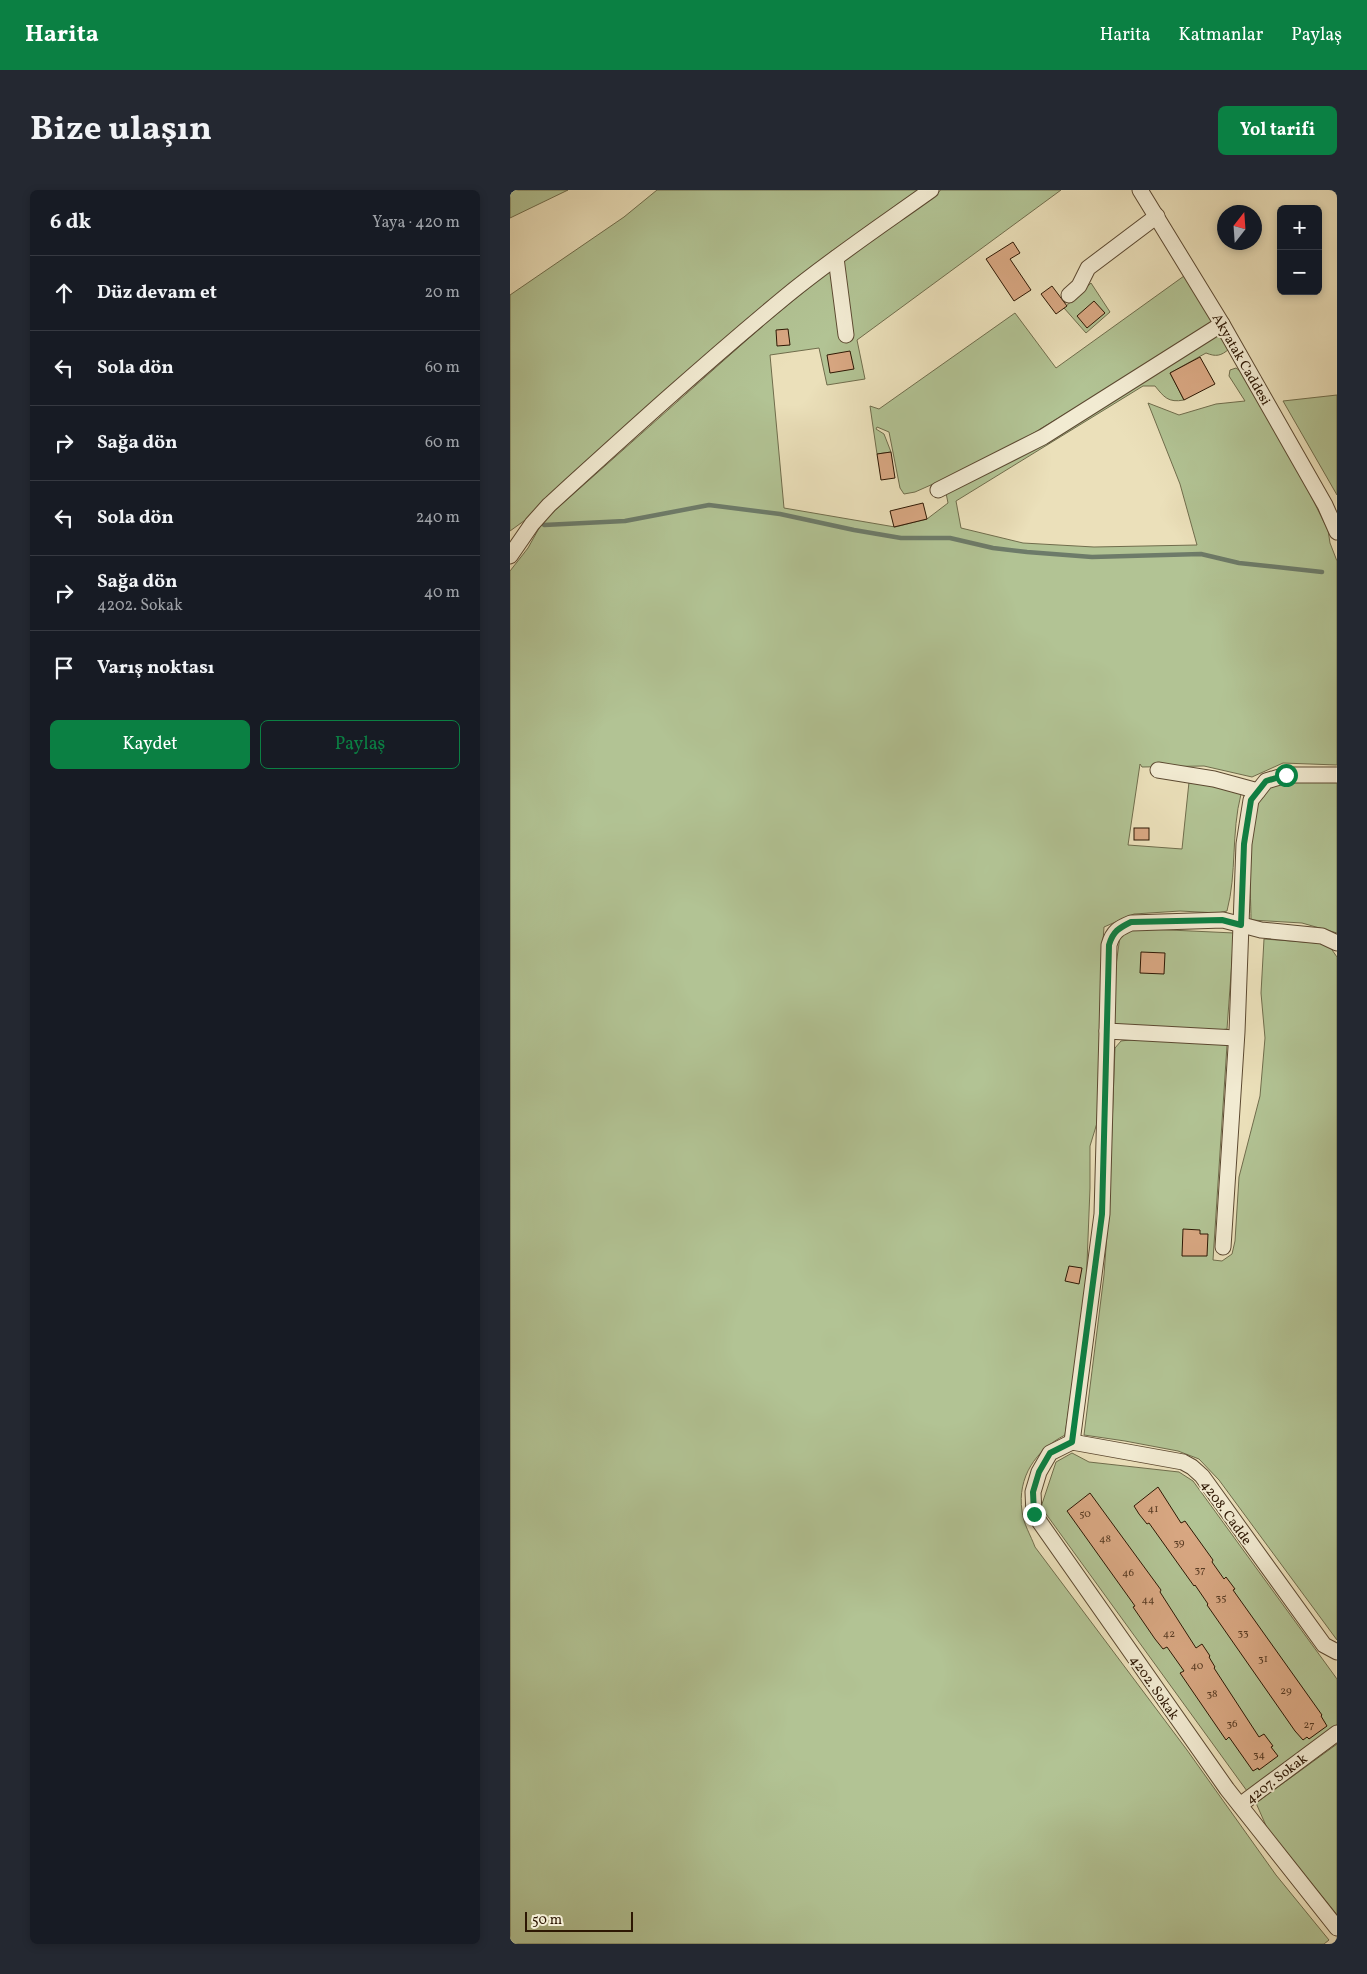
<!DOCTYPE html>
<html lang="tr">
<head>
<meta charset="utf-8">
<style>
	:root { --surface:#171b24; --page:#242831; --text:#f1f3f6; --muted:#9ea1a6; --line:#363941; --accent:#0b8043 }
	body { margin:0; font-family:Vollkorn,serif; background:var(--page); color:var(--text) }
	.controls { position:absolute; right:15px; top:15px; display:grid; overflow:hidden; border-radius:8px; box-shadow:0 2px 8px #0003 }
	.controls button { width:45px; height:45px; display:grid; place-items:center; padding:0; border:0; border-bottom:1px solid var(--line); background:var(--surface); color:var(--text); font:25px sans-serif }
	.compass { position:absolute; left:707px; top:15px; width:45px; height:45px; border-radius:50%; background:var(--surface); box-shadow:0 2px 8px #0003; rotate:17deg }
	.scale { position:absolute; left:15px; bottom:12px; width:108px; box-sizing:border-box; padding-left:5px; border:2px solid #2d1703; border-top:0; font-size:14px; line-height:18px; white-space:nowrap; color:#2d1703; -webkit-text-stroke:4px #f2ebd2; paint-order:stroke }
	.stop { position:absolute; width:15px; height:15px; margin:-11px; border:4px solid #0b8043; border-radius:50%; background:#fff }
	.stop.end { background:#0b8043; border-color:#fff; box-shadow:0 1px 5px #0008 }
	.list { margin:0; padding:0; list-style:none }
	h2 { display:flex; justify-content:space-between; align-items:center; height:65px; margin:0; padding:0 20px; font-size:21px }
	h2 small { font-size:16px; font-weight:400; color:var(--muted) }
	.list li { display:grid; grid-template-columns:32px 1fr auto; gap:15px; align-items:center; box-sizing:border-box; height:75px; padding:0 20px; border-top:1px solid var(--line) }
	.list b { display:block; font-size:19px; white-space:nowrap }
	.list p { margin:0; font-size:16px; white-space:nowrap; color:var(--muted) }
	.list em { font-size:16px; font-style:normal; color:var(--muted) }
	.actions { display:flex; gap:10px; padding:15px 20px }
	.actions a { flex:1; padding:11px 0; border:1px solid var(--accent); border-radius:8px; text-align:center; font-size:18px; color:var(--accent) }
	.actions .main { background:var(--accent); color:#fff }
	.icon { flex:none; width:28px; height:28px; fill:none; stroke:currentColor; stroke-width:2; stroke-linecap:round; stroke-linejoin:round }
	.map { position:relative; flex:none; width:827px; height:1754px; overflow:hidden; border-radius:8px }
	header { display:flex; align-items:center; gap:30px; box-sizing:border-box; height:70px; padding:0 25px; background:var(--accent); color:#fff }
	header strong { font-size:24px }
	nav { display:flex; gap:28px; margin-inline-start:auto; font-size:18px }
	.intro { display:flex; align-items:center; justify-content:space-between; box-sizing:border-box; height:120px; padding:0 30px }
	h1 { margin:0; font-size:35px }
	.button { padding:12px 22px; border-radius:8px; background:var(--accent); color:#fff; font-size:18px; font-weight:700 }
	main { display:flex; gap:30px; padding:0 30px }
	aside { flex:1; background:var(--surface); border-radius:8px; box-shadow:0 2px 8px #0003 }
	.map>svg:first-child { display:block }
	.green { fill:#b2c394; stroke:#706d4c }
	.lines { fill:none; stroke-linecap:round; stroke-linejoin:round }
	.stream { stroke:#6d7b69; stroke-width:4.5 }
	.building { fill:#d8a782; stroke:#2d1703 }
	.minor-casing { stroke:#5c4931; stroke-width:17 }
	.minor { stroke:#f2ebd2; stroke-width:15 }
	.route { stroke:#0b8043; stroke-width:6 }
	.labels { text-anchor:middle; stroke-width:4; stroke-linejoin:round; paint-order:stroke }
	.number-label { font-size:11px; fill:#583b23 }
	.street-label { font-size:14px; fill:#2d1703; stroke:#f2ebd2 }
</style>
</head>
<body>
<header>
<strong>Harita</strong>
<nav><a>Harita</a><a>Katmanlar</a><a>Paylaş</a></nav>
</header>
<div class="intro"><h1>Bize ulaşın</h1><a class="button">Yol tarifi</a></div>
<main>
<aside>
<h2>6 dk<small>Yaya · 420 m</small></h2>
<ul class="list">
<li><svg class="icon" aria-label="ahead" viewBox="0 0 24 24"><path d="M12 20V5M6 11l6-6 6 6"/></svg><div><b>Düz devam et</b></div><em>20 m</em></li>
<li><svg class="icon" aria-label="left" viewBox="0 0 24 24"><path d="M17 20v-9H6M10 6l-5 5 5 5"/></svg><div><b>Sola dön</b></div><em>60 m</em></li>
<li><svg class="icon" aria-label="right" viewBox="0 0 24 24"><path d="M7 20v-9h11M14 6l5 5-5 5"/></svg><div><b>Sağa dön</b></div><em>60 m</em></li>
<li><svg class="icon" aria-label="left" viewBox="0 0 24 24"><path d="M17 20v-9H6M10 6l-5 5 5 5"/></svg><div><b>Sola dön</b></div><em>240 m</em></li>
<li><svg class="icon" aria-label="right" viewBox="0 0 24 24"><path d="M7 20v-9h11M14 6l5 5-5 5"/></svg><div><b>Sağa dön</b><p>4202. Sokak</p></div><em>40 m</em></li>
<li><svg class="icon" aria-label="arrive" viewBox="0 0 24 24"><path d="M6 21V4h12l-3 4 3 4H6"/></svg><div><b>Varış noktası</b></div></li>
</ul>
<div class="actions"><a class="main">Kaydet</a><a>Paylaş</a></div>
</aside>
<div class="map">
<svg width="827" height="1754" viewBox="0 0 827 1754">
	<rect width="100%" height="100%" fill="#ebe0ba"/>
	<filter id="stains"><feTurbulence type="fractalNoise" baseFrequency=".004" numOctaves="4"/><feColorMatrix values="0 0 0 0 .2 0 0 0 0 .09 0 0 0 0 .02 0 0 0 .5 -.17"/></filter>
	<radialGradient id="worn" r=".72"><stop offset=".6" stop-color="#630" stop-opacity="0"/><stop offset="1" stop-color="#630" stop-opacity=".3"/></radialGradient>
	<g class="green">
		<path d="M 0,0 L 58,0 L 0,28 Z"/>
		<path d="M 147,0 L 414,0 L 18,328 L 0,341 L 0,105 L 114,27 Z"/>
		<path d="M 431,0 L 551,0 L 347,150 L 355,189 L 317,195 L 309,158 L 260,165 L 274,318 L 385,337 L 417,329 L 438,313 L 436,303 L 710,142 L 719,159 C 711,166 706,167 696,163 L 660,183 L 674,210 C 658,213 654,207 645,196 L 633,196 L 446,311 L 451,338 L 513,353 L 584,357 L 687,355 L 670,294 L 638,213 L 669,225 L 706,214 L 735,211 L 719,186 L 720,180 L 726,178 L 733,183 L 794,292 L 818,340 L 820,353 L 827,371 L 827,575 L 773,573 L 742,587 L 694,576 L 632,577 L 630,574 L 618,655 L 672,659 L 679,592 L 691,593 L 731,604 C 721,643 727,683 717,721 L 708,723 L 670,721 L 624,724 L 594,737 L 591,781 L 591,856 L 587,933 L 580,956 L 580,998 L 576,1099 L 555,1245 C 526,1260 507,1287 512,1321 C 513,1333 521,1346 525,1357 L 677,1560 L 766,1685 L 819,1750 L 814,1754 L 0,1754 L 0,381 L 18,358 L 33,331 L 257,132 L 333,70 Z"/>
		<path d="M 674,86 L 705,133 L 484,267 L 405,302 L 394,304 L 390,298 L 379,242 L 367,237 L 366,239 L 374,244 L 381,262 L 367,264 L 360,216 L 369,219 L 505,123 L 546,178 Z"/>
		<path d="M 581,93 L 600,122 L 576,143 L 554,118 Z"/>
		<path d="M 827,205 L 827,305 L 773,211 Z"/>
		<path d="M 770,592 L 827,592 L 827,743 L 792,733 L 741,730 C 741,697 734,628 754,603 C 758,598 765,595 770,592 Z"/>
		<path d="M 617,738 L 724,743 L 717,839 L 703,841 L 602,834 L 605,783 L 610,746 Z"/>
		<path d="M 754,749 L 808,753 L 820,757 L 827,767 L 827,1450 L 709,1290 L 689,1269 L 668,1261 L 615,1251 L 574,1245 L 594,1085 L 599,1016 L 605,858 L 611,851 L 628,849 L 717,855 L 703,1070 L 712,1071 L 722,1064 L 725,1051 L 729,987 L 750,906 L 755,848 L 751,803 Z"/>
		<path d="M 562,1263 L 579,1272 L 669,1282 L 683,1291 L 827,1489 L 827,1535 L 737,1601 L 531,1317 L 546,1272 Z"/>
		<path d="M 827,1554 L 827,1725 L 757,1638 L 746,1613 Z"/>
	</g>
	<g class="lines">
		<path class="stream" d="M 34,335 L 115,331 L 199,315 L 270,324 L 344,340 L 391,348 L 440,348 L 483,358 L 517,362 L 582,367 L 691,364 L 729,373 L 812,382"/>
	</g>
	<g class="building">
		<path d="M 503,52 L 510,63 L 500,69 L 521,100 L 504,111 L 476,69 Z"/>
		<path d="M 542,96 L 557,116 L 546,124 L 531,104 Z"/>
		<path d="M 584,111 L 595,123 L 577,138 L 567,126 Z"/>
		<path d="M 278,139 L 280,155 L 267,156 L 266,140 Z"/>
		<path d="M 340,161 L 344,179 L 320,183 L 317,165 Z"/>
		<path d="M 690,167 L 705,194 L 674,210 L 660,183 Z"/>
		<path d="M 381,262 L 385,288 L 371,290 L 367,264 Z"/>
		<path d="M 413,313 L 417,329 L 384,337 L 380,321 Z"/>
		<rect x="624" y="638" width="15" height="12"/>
		<path d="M 631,762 L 655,763 L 654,784 L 630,783 Z"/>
		<path d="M 673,1039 L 690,1040 L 690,1044 L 698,1044 L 697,1066 L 672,1066 Z"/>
		<path d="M 559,1076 L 572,1078 L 569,1094 L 555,1091 Z"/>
		<path d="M 648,1297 L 671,1333 L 675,1331 L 703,1370 L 702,1372 L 714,1389 L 716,1387 L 725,1399 L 723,1400 L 812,1525 L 811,1526 L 817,1536 L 799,1549 L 797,1547 L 793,1550 L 785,1541 L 697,1415 L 698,1414 L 685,1395 L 684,1396 L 639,1333 L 637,1334 L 629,1324 L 624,1316 Z"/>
		<path d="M 580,1303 L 651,1400 L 650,1402 L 686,1458 L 692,1454 L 700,1466 L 699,1467 L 705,1477 L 704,1478 L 749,1547 L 754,1544 L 763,1556 L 761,1557 L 768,1566 L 749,1580 L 748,1578 L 743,1581 L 719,1547 L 716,1550 L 670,1483 L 674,1481 L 657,1457 L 653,1459 L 645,1449 L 623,1417 L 625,1416 L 557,1321 Z"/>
	</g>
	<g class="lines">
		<g class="minor-casing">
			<g id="minor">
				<path d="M 630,0 L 712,134 L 815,315 L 827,342"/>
				<path d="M 326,68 L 336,145"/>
				<path d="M 559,105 L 569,96 L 578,78 L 647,26"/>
				<path d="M 428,300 L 533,247 L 712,134"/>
				<path d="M 0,366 L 22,334 L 39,315 C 116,245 194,174 275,107 C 321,69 372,35 421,0"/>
				<path d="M 648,580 L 704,589 L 748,601"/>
				<path d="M 726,848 L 597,841 L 599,755 C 603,741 609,738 621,733 L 713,730 L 751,740 L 812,746 L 827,753"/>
				<path d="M 713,1057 L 727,842 L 734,654 L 741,610 L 756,591 L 776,585 L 827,585"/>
				<path d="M 562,1252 L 540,1263 L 529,1282 L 523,1302 L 524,1324 L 717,1599 L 827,1738"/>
				<path d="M 562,1252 L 592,1024 L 597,841"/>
				<path d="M 562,1252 L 673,1272 L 682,1277 L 692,1286 L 814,1455 L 827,1462"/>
				<path d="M 730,1615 L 827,1543"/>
			</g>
		</g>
		<use href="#minor" class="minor"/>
	</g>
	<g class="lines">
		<path class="route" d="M 524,1324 L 523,1302 L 529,1282 L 540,1263 L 562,1252 L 592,1024 L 599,755 C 603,741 609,738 621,732 L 712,730 L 731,735 L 734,654 L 741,610 L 756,591 L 776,585"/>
	</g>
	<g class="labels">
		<g class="number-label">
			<text x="643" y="1322">41</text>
			<text x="575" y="1327">50</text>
			<text x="595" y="1352">48</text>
			<text x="669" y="1356">39</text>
			<text x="690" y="1383">37</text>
			<text x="618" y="1386">46</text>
			<text x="711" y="1411">35</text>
			<text x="638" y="1413">44</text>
			<text x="733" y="1446">33</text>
			<text x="659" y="1447">42</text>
			<text x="753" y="1472">31</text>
			<text x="687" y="1479">40</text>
			<text x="776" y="1504">29</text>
			<text x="702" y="1507">38</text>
			<text x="722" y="1537">36</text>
			<text x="799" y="1538">27</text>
			<text x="749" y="1568">34</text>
		</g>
		<g class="street-label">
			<text transform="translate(732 169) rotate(60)" y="5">Akyatak Caddesi</text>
			<text transform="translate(717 1322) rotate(54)" y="5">4208. Cadde</text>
			<text transform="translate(645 1497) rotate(55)" y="5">4202. Sokak</text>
			<text transform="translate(766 1588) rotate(-37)" y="5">4207. Sokak</text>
		</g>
	</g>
	<rect width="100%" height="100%" filter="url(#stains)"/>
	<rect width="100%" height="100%" fill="url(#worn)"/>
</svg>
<div class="controls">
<button>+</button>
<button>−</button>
</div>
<svg class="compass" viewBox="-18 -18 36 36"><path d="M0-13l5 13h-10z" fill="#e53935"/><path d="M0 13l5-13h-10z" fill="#9ea1a6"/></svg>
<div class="scale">50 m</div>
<div class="stop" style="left:776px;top:585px"></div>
<div class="stop end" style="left:524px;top:1324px"></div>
</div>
</main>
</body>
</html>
